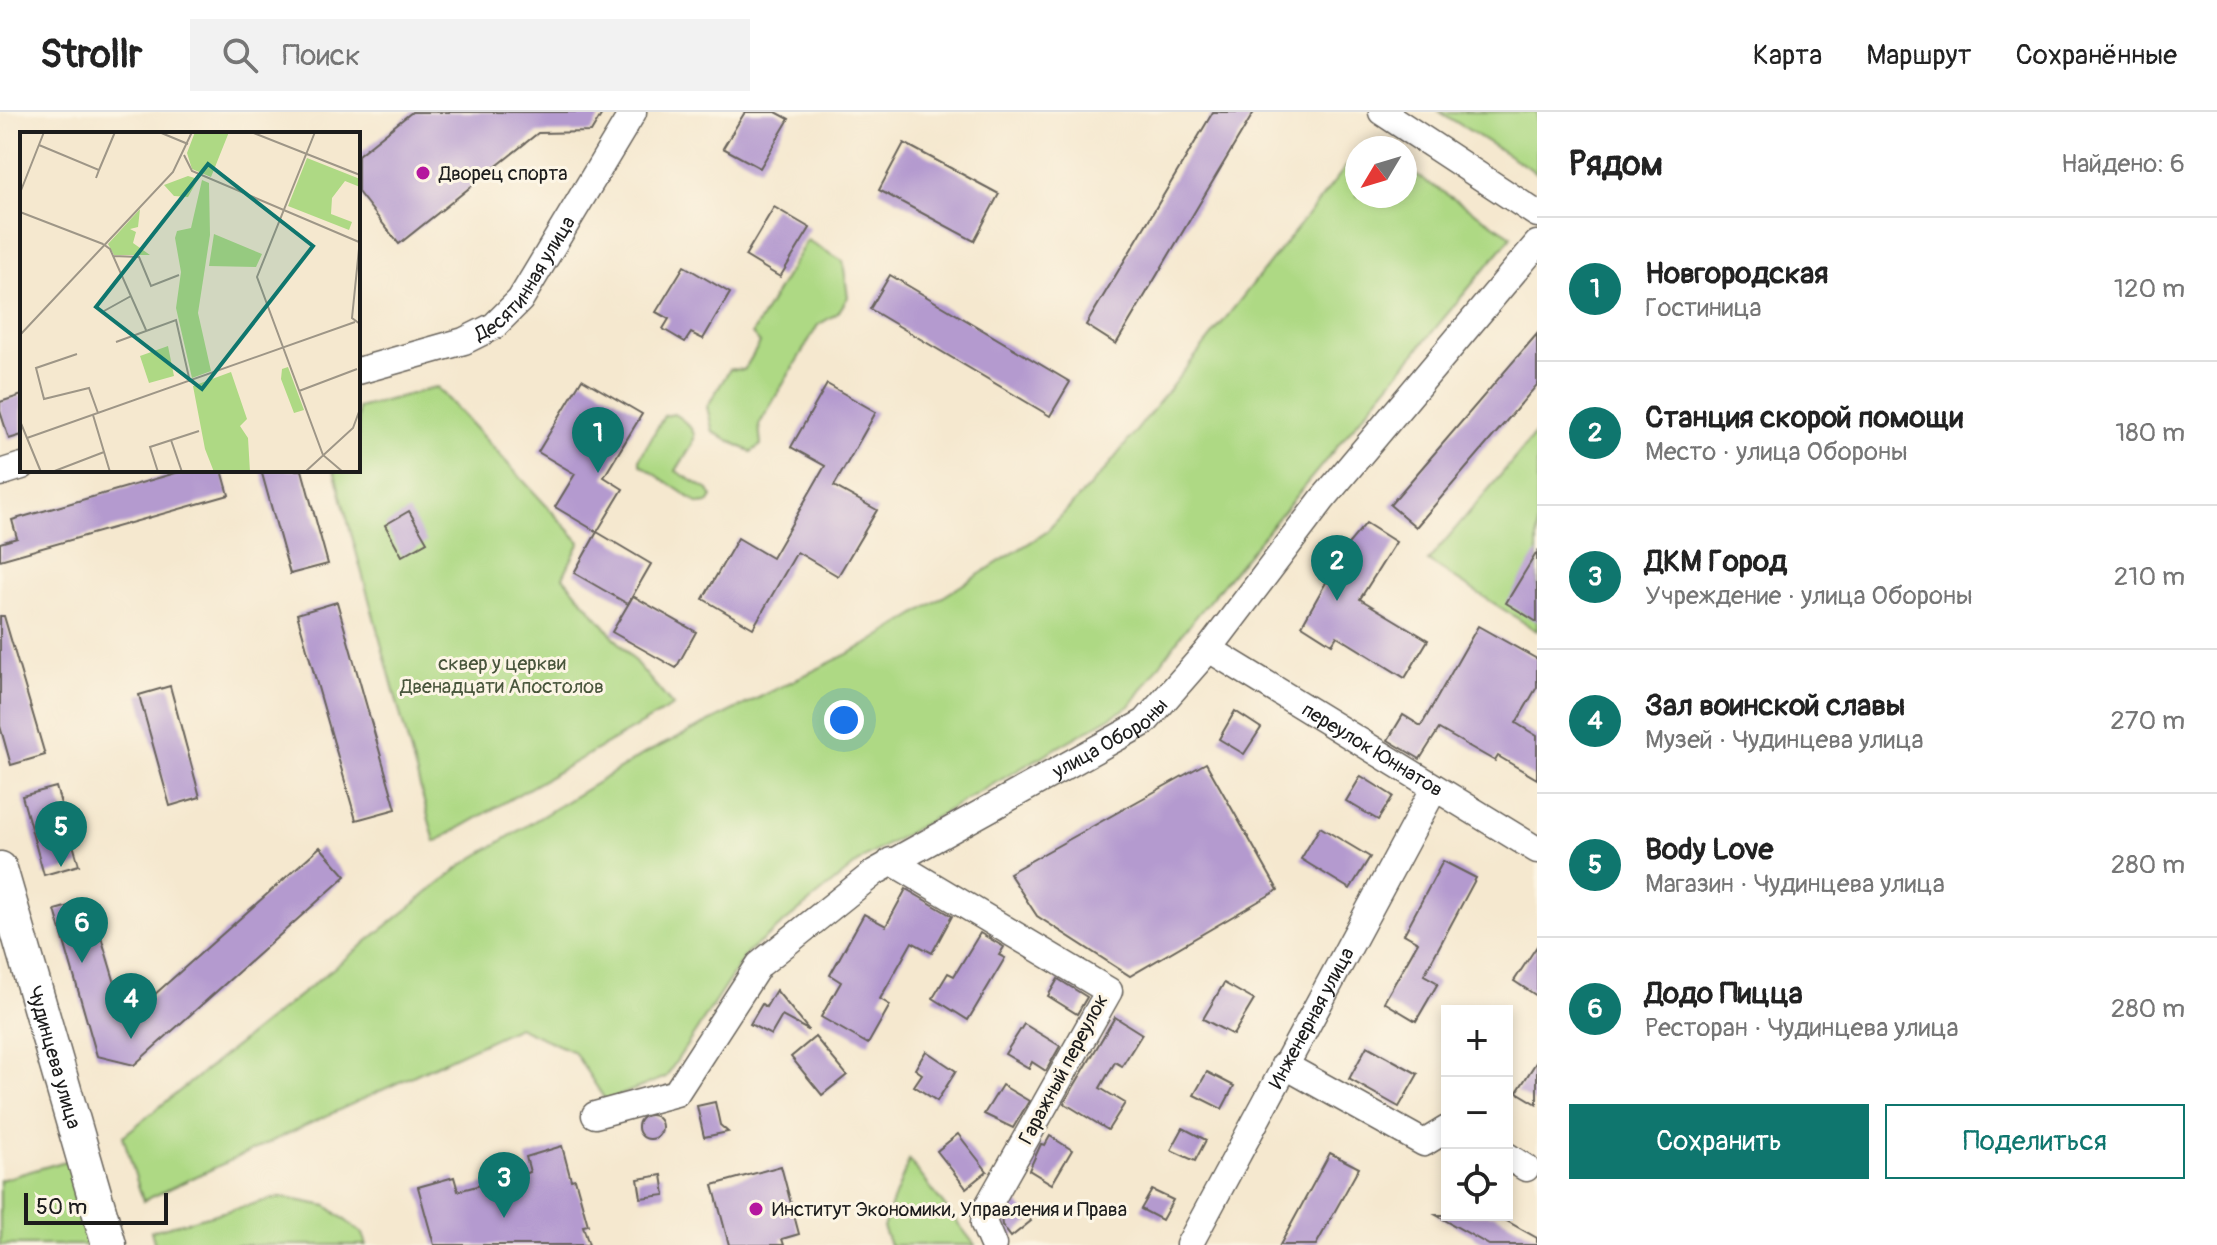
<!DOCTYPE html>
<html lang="ru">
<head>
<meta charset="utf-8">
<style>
	:root { --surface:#fff; --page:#f2f2f2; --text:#222; --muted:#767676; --line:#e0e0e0; --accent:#0f766e }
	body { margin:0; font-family:Pangolin,sans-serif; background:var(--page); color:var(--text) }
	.controls { position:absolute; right:24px; bottom:24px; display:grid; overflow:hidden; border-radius:0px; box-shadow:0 4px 12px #0003 }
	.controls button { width:72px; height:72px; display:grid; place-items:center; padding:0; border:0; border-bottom:2px solid var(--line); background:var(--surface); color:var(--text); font:40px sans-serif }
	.compass { position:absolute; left:1345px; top:24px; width:72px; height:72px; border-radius:50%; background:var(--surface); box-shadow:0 4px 12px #0003; rotate:232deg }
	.scale { position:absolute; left:24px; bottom:20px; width:144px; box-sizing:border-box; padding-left:8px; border:4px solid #1c1c1c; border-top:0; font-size:22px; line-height:28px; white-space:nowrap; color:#1c1c1c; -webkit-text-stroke:6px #fcf5e5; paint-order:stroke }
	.you { position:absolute; left:844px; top:608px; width:28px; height:28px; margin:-20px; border:6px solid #fff; border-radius:50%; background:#1a73e8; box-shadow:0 0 0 12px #1a73e833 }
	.badge { display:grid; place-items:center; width:52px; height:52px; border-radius:50%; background:var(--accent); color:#fff; font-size:26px; font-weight:700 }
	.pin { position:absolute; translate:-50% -66px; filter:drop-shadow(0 2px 4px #0008) }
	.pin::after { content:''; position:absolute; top:42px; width:28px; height:24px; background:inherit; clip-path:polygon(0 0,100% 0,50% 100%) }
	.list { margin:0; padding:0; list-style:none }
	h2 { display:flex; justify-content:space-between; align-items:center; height:104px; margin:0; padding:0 32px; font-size:34px }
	h2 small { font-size:26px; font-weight:400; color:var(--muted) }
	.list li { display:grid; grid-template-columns:52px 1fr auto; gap:24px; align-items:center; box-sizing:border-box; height:144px; padding:0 32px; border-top:2px solid var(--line) }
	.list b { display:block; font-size:30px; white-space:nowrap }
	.list p { margin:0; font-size:26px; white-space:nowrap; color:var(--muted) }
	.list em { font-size:26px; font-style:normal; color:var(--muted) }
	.actions { display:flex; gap:16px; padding:24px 32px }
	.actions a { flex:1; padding:18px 0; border:2px solid var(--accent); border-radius:0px; text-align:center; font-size:28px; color:var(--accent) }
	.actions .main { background:var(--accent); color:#fff }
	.icon { flex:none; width:44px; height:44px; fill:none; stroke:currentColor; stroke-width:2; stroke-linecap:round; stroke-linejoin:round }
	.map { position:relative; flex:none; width:1537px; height:1133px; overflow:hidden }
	header { display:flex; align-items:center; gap:48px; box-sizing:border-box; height:112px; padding:0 40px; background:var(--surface); border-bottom:2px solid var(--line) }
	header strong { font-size:38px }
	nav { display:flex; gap:44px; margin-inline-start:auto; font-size:28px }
	.search { width:560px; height:72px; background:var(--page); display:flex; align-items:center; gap:20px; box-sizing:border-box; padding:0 28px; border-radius:0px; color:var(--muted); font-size:30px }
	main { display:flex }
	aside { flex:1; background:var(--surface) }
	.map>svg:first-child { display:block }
	.green { fill:#aed984; stroke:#657a50; stroke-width:2 }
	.building { fill:#b49acf }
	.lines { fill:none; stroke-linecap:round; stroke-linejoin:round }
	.minor-casing { stroke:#68635b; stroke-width:29 }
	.major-casing { stroke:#68635b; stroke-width:37 }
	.minor { stroke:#fff; stroke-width:26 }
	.major { stroke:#fff; stroke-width:34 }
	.poi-dot { fill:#b5179e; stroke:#fcf5e5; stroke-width:3 }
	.labels { text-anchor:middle; stroke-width:6; stroke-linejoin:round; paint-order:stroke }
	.poi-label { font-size:20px; fill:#1c1c1c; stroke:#fcf5e5; text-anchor:start }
	.street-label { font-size:20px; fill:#1c1c1c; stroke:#fcf5e5 }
	.park-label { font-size:20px; fill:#48553b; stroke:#fcf5e5 }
	.inset-road { fill:none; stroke:#9e9687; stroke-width:2 }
	.view { fill:#0f766e; fill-opacity:0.15; stroke:#0f766e; stroke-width:4 }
	.inset-edge { fill:none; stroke:#1c1c1c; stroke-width:4 }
</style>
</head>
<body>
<header>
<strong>Strollr</strong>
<div class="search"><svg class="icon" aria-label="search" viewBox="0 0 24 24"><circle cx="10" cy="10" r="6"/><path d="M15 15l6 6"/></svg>Поиск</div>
<nav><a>Карта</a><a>Маршрут</a><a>Сохранённые</a></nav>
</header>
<main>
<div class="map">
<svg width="1537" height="1133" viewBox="0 0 1537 1133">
	<rect width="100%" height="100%" fill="#fcf5e5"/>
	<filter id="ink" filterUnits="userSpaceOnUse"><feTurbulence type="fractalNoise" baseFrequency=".0125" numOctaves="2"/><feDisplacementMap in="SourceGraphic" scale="16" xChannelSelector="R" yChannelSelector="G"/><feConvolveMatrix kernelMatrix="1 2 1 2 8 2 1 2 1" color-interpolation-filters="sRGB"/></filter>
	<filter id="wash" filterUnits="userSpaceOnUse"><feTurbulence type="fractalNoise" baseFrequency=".006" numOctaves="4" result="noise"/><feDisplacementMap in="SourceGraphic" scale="32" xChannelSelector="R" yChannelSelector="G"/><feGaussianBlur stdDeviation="1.8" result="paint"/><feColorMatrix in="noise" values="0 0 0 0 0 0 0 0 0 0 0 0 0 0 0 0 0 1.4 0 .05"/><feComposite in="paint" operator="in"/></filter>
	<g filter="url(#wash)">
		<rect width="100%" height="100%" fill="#f5e8cf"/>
		<g class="green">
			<path d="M 1440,0 L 1537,0 L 1537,61 Z"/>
			<path d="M 1357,41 L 1357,84 L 1405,84 L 1405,56 L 1512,124 L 1184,519 L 1130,594 L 864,746 L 747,841 L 666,965 L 606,989 L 574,940 L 518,915 L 143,1089 L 123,1024 L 464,752 L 644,642 L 868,532 L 1045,421 L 1105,358 Z"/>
			<path d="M 807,128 L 843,149 L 848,185 L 838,201 L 818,213 L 759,313 L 761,333 L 751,340 L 713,320 L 707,295 L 730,257 L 744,258 L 760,231 L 752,222 Z"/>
			<path d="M 437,275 L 580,430 L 563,465 L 673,594 L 435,730 L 334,358 L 358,358 L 358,296 Z"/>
			<path d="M 674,302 C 708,324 692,330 676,359 L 708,378 L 712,385 L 708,391 L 699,392 L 640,352 L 640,346 L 664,304 Z"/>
			<path d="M 1537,320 L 1537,519 L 1428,449 Z"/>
			<path d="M 69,1048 L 92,1133 L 0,1133 L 0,1068 Z"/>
			<path d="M 909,1048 L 975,1133 L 890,1133 L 883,1115 Z"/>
			<path d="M 280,1085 L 327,1094 L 363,1122 L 367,1133 L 155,1133 L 151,1119 Z"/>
		</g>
		<g id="blocks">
			<g class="building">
				<path d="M 412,0 L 603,0 L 591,20 L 538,21 L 399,132 L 358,80 L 358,43 Z"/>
				<path d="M 745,0 L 776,0 L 789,7 L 760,56 L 723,36 Z"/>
				<path d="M 1213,0 L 1254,0 L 1116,232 L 1086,213 Z"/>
				<path d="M 904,31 L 999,82 L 974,129 L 879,78 Z"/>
				<path d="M 774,95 L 810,116 L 780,165 L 745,144 Z"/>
				<path d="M 684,154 L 730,181 L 703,227 L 691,221 L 685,230 L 663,217 L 669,207 L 656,200 Z"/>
				<path d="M 890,163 L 1070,270 L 1050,304 L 870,197 Z"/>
				<path d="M 1537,222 L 1537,273 L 1416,415 L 1390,393 Z"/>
				<path d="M 582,267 L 642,302 L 604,365 L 623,377 L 597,420 L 555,395 L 575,362 L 538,340 Z"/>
				<path d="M 827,272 L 876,300 L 834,374 L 877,398 L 838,464 L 797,440 L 753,516 L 703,487 L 738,426 L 772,446 L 825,354 L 791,335 Z"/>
				<path d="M 22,283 L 22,323 L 9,327 L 0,299 L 0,290 Z"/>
				<path d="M 186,358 L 222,358 L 229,383 L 0,448 L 0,431 L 17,426 L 12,408 Z"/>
				<path d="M 261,358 L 302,358 L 328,452 L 290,462 Z"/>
				<path d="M 409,399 L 427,430 L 402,444 L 385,413 Z"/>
				<path d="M 1366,411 L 1396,430 L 1360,487 L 1428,528 L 1405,566 L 1337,524 L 1332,532 L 1302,513 L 1329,465 L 1320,459 L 1332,439 L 1339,443 Z"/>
				<path d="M 597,420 L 651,452 L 628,492 L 574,461 Z"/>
				<path d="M 1537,440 L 1537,510 L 1506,491 Z"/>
				<path d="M 633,484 L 696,520 L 676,556 L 612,520 Z"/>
				<path d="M 337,490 L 396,697 L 356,708 L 297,502 Z"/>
				<path d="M 0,504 L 4,504 L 45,643 L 11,653 L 0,614 Z"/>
				<path d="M 1478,514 L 1537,547 L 1537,575 L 1516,611 L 1537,624 L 1537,667 L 1498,644 L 1495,649 L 1439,617 L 1420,647 L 1388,628 L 1403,603 L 1421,614 Z"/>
				<path d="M 170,574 L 200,685 L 170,694 L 139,583 Z"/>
				<path d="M 1235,599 L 1261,616 L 1244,642 L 1219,627 Z"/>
				<path d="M 1206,651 L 1278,778 L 1130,864 L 1037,804 L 1009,761 Z"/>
				<path d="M 1361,664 L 1393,684 L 1378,708 L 1346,689 Z"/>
				<path d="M 56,675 L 79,753 L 44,763 L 22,684 Z"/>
				<path d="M 1320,715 L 1370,745 L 1350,777 L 1301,747 Z"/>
				<path d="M 320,735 L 346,764 L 134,953 L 97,944 L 55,798 L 90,788 L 126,908 Z"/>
				<path d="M 1443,749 L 1476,766 L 1424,863 L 1438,871 L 1416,909 L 1384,890 L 1418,830 L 1404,822 Z"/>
				<path d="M 906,777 L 952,804 L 932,841 L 912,830 L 880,887 L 890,893 L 868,932 L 821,905 L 841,870 L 830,863 L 864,802 L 886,814 Z"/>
				<path d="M 980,821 L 1004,835 L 999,843 L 1005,846 L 968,908 L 933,886 L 948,861 L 954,864 Z"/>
				<path d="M 1537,834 L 1537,884 L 1514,869 Z"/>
				<path d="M 1058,867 L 1087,885 L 1077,902 L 1048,884 Z"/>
				<path d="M 1224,871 L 1254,888 L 1233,923 L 1203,907 Z"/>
				<path d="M 776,878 L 808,917 L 808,918 L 782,904 L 771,923 L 750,912 L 762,892 L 766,895 Z"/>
				<path d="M 1115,905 L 1142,922 L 1122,954 L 1115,950 L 1100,976 L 1125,991 L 1108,1018 L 1064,991 Z"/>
				<path d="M 1024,912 L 1060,934 L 1046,959 L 1032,950 L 1029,956 L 1005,942 Z"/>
				<path d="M 815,925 L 847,963 L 822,983 L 791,945 Z"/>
				<path d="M 1367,934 L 1418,962 L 1399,995 L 1349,967 Z"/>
				<path d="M 926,939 L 956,959 L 937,989 L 914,974 L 922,962 L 915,957 Z"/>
				<path d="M 1537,949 L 1537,992 L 1517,980 Z"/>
				<path d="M 1207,960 L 1234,974 L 1222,997 L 1194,983 Z"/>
				<path d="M 1002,973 L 1029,989 L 1013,1016 L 984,1002 Z"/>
				<path d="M 715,990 L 720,1013 L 728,1020 L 704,1025 L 697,994 Z"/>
				<circle cx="650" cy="1015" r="12"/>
				<path d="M 1183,1016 L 1206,1028 L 1195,1049 L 1171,1038 Z"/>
				<path d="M 958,1022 L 987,1059 L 966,1076 L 937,1039 Z"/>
				<path d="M 1050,1024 L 1072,1038 L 1052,1072 L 1029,1058 L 1041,1032 L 1045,1033 Z"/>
				<path d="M 562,1034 L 571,1068 L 575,1067 L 588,1113 L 583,1114 L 589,1133 L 434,1133 L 418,1075 L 454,1065 L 458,1079 L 530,1060 L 526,1045 Z"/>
				<path d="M 1330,1041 L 1359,1056 L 1316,1133 L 1280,1133 Z"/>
				<path d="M 781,1054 L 799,1122 L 782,1127 L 784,1133 L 729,1133 L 713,1073 Z"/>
				<path d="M 662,1063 L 665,1083 L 641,1086 L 638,1067 Z"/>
				<path d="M 1152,1078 L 1173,1088 L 1162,1108 L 1141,1097 Z"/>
				<path d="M 1018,1091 L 1031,1109 L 1011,1125 L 1002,1113 L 1001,1105 Z"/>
				<path d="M 1436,1103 L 1496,1103 L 1537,1126 L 1537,1133 L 1489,1133 Z"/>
			</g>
		</g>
	</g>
	<g filter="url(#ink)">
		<use href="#blocks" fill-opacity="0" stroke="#68635b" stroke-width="2"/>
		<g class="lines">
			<g class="minor-casing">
				<g id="minor">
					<path d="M 1382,0 L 1537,102"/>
					<path id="s1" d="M 358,259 L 464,229 L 494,214 L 520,188 L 633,0"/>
					<path d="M 0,361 L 22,354"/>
					<path id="s2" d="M 1209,537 L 1537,738"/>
					<path d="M 891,749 L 1109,879 L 985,1099 L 984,1112 L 993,1133"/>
					<path d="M 1284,953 L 1424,1031 L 1447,1017"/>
					<path id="s3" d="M 595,1003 L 676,981 L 759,853 L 875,760 L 1145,610 L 1209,537 L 1322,388 L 1537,132"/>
					<path d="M 1507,1044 L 1526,1056"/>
					<path id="s4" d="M 1189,1133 L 1434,677"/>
				</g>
			</g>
			<g class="major-casing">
				<g id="major">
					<path id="s5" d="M 0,757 L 109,1133"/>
				</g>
			</g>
			<use href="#minor" class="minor"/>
			<use href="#major" class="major"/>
		</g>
	</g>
	<g class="poi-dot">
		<circle cx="423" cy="61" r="8"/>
		<circle cx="756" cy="1097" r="8"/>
	</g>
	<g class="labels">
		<g class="poi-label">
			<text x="439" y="68">Дворец спорта</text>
			<text x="772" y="1104">Институт Экономики, Управления и Права</text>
		</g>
		<g class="street-label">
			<text dy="7" stroke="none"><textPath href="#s1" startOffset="200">Десятинная улица</textPath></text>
			<text dy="7" stroke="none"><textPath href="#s3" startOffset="656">улица Обороны</textPath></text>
			<text dy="7" stroke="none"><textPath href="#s2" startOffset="192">переулок Юннатов</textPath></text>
			<text dy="7" stroke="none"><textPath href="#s4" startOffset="258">Инженерная улица</textPath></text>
			<text dy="7" stroke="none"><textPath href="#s5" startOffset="196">Чудинцева улица</textPath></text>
			<text transform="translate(1063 957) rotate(-62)" y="7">Гаражный переулок</text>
		</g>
		<g class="park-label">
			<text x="502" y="558">сквер у церкви<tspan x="502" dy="23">Двенадцати Апостолов</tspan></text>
		</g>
	</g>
	<g transform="translate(20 20)">
		<rect width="340" height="340" fill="#f5e8cf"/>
		<path d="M 175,0 L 209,0 L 191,45 L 172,37 L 167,21 ZM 287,26 L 340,47 L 340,55 L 325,49 L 312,66 L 311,82 L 332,90 L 329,98 L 268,74 ZM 168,44 L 178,47 L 168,65 L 154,64 L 144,53 ZM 182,48 L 189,51 L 190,103 L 178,181 L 191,239 L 172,246 L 156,176 L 161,140 L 155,106 L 157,99 L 171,96 ZM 120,77 L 118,95 L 110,97 L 116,100 L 113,111 L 130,123 L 94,123 L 88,112 ZM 194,102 L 242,122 L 236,135 L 189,134 ZM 148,214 L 154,244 L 129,251 L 120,224 ZM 268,235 L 284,278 L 274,281 L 261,247 L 262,237 ZM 211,240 L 227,287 L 220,294 L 228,306 L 230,340 L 194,340 L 185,317 L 173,254 Z" fill="#aed984"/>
		<path class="inset-road" d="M 139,0 L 168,12M 231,0 L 340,43M 295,0 L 237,145 L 303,323 L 323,340M 19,13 L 79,38 L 76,46M 164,23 L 172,39 L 339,110M 79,38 L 95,0M 0,61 L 24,0M 0,80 L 83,112M 340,107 L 332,186 L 340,192M 83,112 L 90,117 L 126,198M 93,124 L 119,125 L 131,154 L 159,143M 84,179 L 111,164M 0,203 L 153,40 L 172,0M 96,210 L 156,188 L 170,250M 57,222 L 16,236 L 24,267 L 69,256 L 78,281M 279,259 L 337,237M 73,283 L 90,340M 0,289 L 21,340M 7,306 L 335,190M 151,308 L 162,340M 32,340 L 84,320M 138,340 L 130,315 L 179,299M 285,340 L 333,296 L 340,277"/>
		<path class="view" d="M 188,32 L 293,114 L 182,257 L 76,175 Z"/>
		<rect width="340" height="340" class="inset-edge"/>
	</g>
</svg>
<div class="controls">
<button>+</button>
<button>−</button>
<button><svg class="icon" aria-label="locate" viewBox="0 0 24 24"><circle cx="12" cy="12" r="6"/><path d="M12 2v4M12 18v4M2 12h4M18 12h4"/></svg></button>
</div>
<svg class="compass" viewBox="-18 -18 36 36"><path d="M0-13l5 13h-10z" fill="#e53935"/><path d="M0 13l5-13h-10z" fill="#767676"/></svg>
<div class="scale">50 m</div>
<div class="you"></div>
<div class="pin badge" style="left:598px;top:361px">1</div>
<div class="pin badge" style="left:1337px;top:489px">2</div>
<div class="pin badge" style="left:504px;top:1106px">3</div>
<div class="pin badge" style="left:131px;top:927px">4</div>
<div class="pin badge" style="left:61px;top:755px">5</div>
<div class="pin badge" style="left:82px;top:851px">6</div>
</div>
<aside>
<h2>Рядом<small>Найдено: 6</small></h2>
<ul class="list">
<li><span class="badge">1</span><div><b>Новгородская</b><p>Гостиница</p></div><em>120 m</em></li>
<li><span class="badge">2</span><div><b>Станция скорой помощи</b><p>Место · улица Обороны</p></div><em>180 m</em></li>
<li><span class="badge">3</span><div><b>ДКМ Город</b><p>Учреждение · улица Обороны</p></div><em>210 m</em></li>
<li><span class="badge">4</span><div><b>Зал воинской славы</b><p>Музей · Чудинцева улица</p></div><em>270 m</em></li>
<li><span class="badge">5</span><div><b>Body Love</b><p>Магазин · Чудинцева улица</p></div><em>280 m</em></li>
<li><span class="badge">6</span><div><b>Додо Пицца</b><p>Ресторан · Чудинцева улица</p></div><em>280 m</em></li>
</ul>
<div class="actions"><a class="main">Сохранить</a><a>Поделиться</a></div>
</aside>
</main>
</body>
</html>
